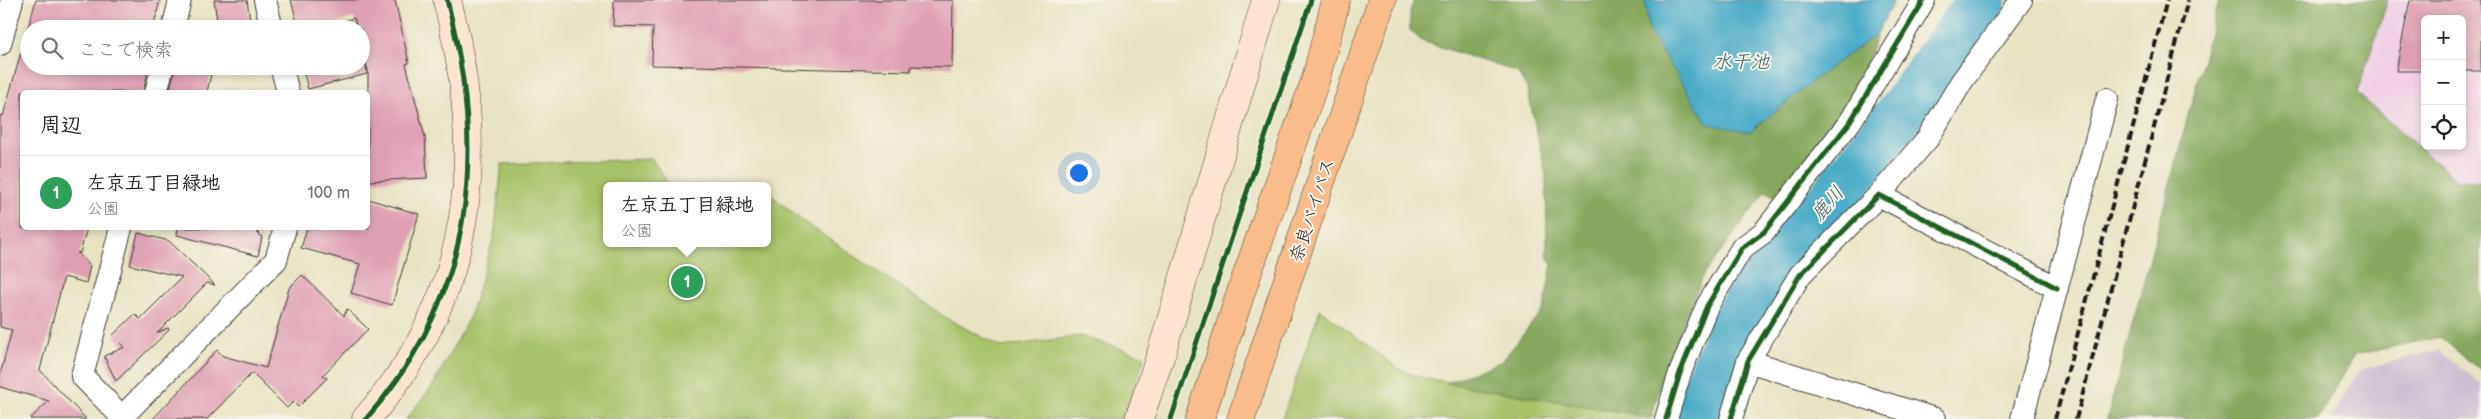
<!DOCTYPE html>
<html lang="ja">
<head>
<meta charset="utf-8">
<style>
	:root { --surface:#fff; --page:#f2f2f2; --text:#202124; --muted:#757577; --line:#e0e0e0; --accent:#1a73e8 }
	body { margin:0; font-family:"Balsamiq Sans","Klee One",sans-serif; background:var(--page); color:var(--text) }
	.controls { position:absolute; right:15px; top:15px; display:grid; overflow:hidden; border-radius:8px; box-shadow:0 2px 8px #0003 }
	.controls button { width:45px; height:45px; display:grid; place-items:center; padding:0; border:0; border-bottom:1px solid var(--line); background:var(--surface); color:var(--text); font:25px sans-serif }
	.you { position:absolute; left:1078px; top:172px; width:18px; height:18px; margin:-12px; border:4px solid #fff; border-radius:50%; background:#1a73e8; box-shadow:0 0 0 8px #1a73e833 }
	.badge { display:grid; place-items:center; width:32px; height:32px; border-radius:50%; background:var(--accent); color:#fff; font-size:16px; font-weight:700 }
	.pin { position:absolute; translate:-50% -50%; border:2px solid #fff; box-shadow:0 1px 5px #0006 }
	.popup { position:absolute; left:603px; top:182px; width:168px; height:65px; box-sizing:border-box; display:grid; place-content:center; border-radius:8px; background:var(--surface); filter:drop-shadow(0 1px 4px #0005); font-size:16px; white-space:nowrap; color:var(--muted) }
	.popup b { font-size:19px; color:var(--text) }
	.popup::after { content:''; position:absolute; left:50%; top:100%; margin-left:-10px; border:10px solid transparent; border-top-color:var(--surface) }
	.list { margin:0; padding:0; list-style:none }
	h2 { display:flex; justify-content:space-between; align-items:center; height:65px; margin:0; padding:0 20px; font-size:21px }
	h2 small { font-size:16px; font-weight:400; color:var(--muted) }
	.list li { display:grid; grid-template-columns:32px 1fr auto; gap:15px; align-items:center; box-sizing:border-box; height:75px; padding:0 20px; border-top:1px solid var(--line) }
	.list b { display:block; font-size:19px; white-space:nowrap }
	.list p { margin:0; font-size:16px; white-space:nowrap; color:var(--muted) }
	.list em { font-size:16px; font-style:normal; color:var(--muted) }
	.icon { flex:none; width:28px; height:28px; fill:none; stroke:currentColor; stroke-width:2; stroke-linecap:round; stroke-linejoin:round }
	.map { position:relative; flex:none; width:2481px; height:419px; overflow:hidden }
	.search { position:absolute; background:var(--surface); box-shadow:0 2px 8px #0003; left:20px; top:20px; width:350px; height:55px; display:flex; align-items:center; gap:12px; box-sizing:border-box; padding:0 18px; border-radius:28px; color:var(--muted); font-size:19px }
	.panel { position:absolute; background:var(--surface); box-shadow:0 2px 8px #0003; left:20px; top:90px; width:350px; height:140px; border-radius:8px }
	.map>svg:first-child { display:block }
	.built { fill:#efd0e5; fill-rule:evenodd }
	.industrial { fill:#cdbed2 }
	.green { fill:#a8c268; stroke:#626f42 }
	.forest { fill:#86a85c; stroke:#51623c }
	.water { fill:#48acc8; stroke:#326472 }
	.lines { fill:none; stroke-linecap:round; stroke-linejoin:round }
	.river { stroke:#48acc8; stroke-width:49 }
	.building { fill:#df9fb3 }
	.street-casing { stroke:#3b3a35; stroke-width:24 }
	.secondary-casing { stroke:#3b3a35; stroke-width:29 }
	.highway-casing { stroke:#3b3a35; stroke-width:29 }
	.street { stroke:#fff; stroke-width:22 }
	.secondary { stroke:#fde4d0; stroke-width:28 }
	.highway { stroke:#f9bc8a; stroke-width:28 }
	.rail { stroke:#1c1c1c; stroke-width:4; stroke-dasharray:8 4; stroke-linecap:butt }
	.cycleway-casing { stroke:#f7f3e8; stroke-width:8 }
	.cycleway { stroke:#1b5e20; stroke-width:5 }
	.labels { text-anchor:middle; stroke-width:4; stroke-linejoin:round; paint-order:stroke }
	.street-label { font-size:18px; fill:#1c1c1c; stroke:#f7f3e8 }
	.water-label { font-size:19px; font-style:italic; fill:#305d69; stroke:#f7f3e8 }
</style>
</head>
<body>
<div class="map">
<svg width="2481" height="419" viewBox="0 0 2481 419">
	<rect width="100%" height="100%" fill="#f7f3e8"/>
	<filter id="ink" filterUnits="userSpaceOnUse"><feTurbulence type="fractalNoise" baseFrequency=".02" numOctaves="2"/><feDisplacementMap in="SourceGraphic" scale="10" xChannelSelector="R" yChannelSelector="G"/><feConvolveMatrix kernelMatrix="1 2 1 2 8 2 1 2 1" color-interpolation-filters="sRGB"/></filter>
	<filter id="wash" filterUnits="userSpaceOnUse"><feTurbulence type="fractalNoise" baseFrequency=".0096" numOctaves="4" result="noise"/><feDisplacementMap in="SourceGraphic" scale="20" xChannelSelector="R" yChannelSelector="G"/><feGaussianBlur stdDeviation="1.12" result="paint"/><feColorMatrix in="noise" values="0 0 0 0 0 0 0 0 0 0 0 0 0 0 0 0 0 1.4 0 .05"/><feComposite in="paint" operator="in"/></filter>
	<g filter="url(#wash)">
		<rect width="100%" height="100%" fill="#e8e3c2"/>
		<path class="built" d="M 2388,0 L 2481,0 L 2481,181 L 2456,180 L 2357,93 ZM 2425,19 L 2462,19 L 2462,146 L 2425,146 Z"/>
		<path class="industrial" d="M 2439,350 L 2481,384 L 2481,419 L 2331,419 L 2359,370 Z"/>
		<g class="green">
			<path d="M 652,159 L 670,186 L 607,186 L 607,243 L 767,243 L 767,192 L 804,222 L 948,319 L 1001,347 L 1080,336 L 1145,356 L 1124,419 L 406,419 L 432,387 L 470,316 L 494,237 L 502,164 Z"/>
			<path d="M 1320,309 L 1397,368 L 1419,377 L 1652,417 L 1651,419 L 1282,419 Z"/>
		</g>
		<g class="forest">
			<path d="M 1414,0 L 1645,0 L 1649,31 L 1824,72 L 1877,34 L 1854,98 L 1828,138 L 1778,199 L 1766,191 L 1704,274 L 1686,316 L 1667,368 L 1662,376 L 1652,417 L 1447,383 L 1502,361 L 1544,308 L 1552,264 L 1547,254 L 1546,175 L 1527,88 L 1517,72 L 1422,41 L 1410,30 L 1410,12 Z"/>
			<path d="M 2219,0 L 2388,0 L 2357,93 L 2456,180 L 2481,181 L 2481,371 L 2440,337 L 2354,355 L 2318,419 L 2107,419 Z"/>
		</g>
		<path class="water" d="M 1645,0 L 1894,0 L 1877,34 L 1824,72 L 1750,132 L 1708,124 L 1649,31 Z"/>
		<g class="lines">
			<path class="river" d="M 1699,419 L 1705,394 L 1733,327 L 1767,268 L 1828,204 L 1898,116 L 1982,0"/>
		</g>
		<g id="blocks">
			<g class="building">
				<path d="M 36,0 L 160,0 L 153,29 L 29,29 L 29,66 L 149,66 L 143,92 L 22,92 L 22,228 L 87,228 L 80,253 L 77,252 L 90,266 L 86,283 L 64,277 L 40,370 L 86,419 L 30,419 L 49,401 L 0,387 L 0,375 L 12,330 L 0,327 L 0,115 L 3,116 Z"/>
				<path d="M 214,0 L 247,0 L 250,20 L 218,26 Z"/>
				<path d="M 291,0 L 395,0 L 409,63 L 406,64 L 425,137 L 427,178 L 368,181 L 368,70 L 361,46 L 361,29 L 357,29 L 354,18 L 314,29 L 299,29 Z"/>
				<path d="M 614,0 L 953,0 L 952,67 L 911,66 L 911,71 L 652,65 L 653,27 L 613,26 Z"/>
				<path d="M 2410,0 L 2481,0 L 2481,71 L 2462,71 L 2462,19 L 2425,19 L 2425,71 L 2396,71 Z"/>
				<path d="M 176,66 L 213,66 L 207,92 L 169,92 Z"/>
				<path d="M 302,66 L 366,66 L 367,74 L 308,89 Z"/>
				<path d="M 368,199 L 419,214 L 392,305 L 351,293 L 360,264 L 301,248 L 307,228 L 368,228 Z"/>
				<path d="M 178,228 L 253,228 L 262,237 L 258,256 L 177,235 Z"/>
				<path d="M 138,233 L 169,241 L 215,285 L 207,283 L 157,333 L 168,328 L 169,330 L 116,381 L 104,356 L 125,347 L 113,335 L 135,314 L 140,319 L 182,277 L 130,265 Z"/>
				<path d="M 302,275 L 344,316 L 347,309 L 368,329 L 323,375 L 327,378 L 298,407 L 293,402 L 287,408 L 252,373 L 207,419 L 153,419 L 217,350 L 223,356 L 266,368 L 289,288 Z"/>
			</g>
		</g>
	</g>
	<g filter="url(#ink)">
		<use href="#blocks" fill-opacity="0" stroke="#3b3a35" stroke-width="1"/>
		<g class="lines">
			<g class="street-casing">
				<g id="street">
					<path d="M 265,0 L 272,29"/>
					<path d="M 173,29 L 180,0"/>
					<path d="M 0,44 L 12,0"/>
					<path d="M 281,66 L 288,92"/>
					<path d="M 156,92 L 163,66"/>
					<path d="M 1879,195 L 1928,138 L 1962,81 L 2021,0"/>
					<path d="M 121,228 L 82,376 L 122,417"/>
					<path d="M 1748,361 L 1935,419"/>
					<path d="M 120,419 L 276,260 L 285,228"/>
					<path d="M 1666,419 L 1680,373 L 1707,306 L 1742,248 L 1764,232 L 1850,122 L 1924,0"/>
					<path d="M 1731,419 L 1748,361 L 1800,275 L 1879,195 L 2057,288"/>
					<path d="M 2022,419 L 2107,99"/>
				</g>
			</g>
			<g class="secondary-casing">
				<g id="secondary">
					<path d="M 366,419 C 475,296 487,154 447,0"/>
					<path d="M 1139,419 L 1161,354 L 1266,0"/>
				</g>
			</g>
			<g class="highway-casing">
				<g id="highway">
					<path d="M 1200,419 L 1242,289 L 1316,78 L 1336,0"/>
					<path d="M 1241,419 L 1382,0"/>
				</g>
			</g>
			<use href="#street" class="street"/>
			<use href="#secondary" class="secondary"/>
			<use href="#highway" class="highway"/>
			<g class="rail">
				<path d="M 2055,419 L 2167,0"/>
				<path d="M 2076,419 L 2188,0"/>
			</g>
			<g class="cycleway-casing">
				<g id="cycleway">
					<path d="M 366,419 C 475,296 487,154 447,0"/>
					<path d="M 1171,419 L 1311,0"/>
					<path d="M 1666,419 L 1680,373 L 1707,306 L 1742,248 L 1764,232 L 1850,122 L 1924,0"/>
					<path d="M 1731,419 L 1748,361 L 1800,275 L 1879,195 L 2057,288"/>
				</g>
			</g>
			<use href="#cycleway" class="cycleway"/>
		</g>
	</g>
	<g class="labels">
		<g class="street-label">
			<text transform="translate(1312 210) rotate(-72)" y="6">奈良バイパス</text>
		</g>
		<g class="water-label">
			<text x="1741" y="68">水干池</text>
			<text transform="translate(1827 203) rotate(-49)" y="7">鹿川</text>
		</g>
	</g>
</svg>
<div class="controls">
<button>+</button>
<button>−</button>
<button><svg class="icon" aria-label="locate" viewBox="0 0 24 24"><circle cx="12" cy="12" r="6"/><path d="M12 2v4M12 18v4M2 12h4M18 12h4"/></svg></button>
</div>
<div class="you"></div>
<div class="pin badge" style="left:687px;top:282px;background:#2e9e5b">1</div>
<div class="popup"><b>左京五丁目緑地</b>公園</div>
<div class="search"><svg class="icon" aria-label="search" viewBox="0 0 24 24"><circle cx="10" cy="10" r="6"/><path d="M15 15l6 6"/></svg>ここで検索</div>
<section class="panel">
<h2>周辺<small></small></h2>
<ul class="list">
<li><span class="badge" style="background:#2e9e5b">1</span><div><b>左京五丁目緑地</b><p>公園</p></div><em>100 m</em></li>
</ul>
</section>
</div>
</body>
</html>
